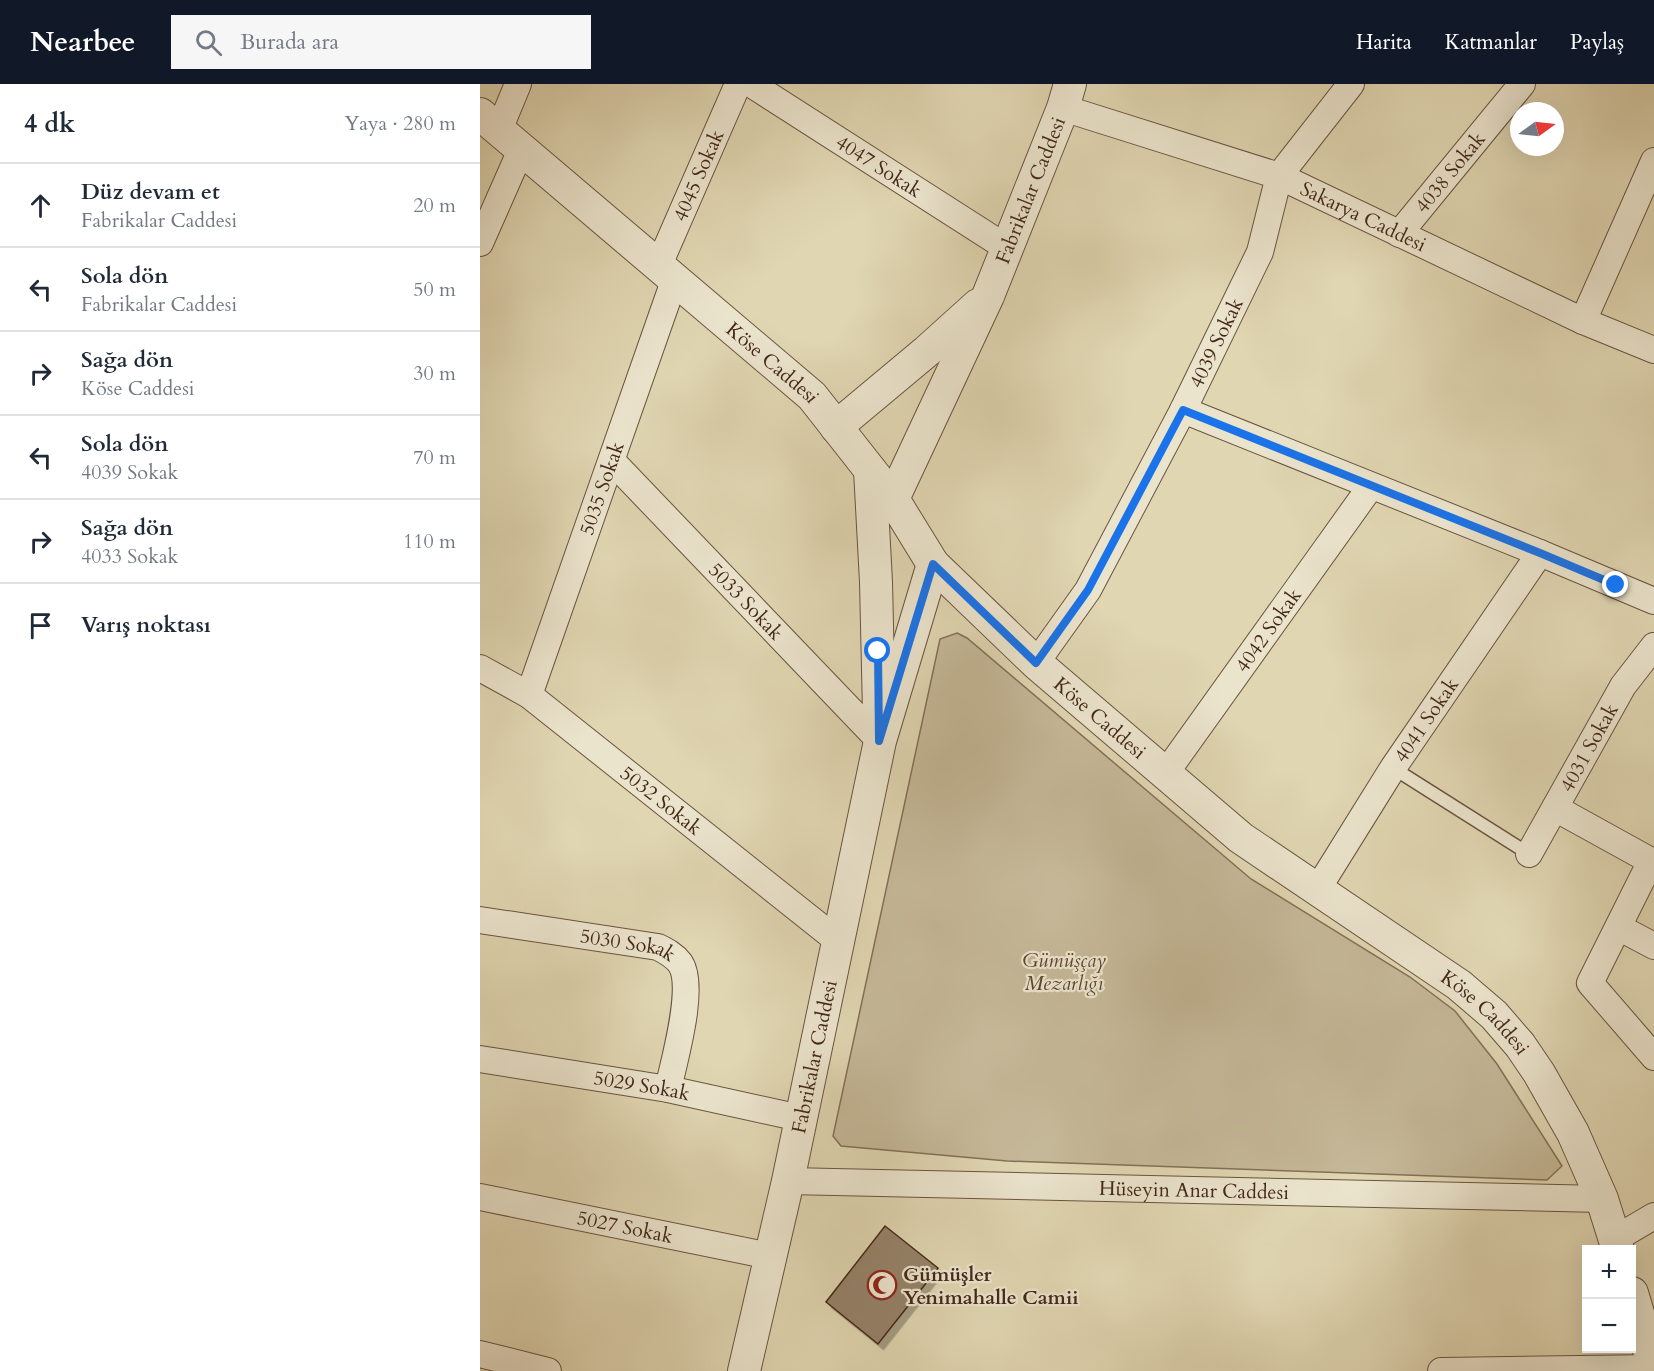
<!DOCTYPE html>
<html lang="tr">
<head>
<meta charset="utf-8">
<style>
	:root { --surface:#fff; --page:#f6f6f7; --text:#1f2937; --muted:#747a83; --line:#e0e1e3; --accent:#111827 }
	body { margin:0; font-family:Cardo,serif; background:var(--page); color:var(--text) }
	.controls { position:absolute; right:18px; bottom:18px; display:grid; overflow:hidden; border-radius:0px; box-shadow:0 6px 24px #0002 }
	.controls button { width:54px; height:54px; display:grid; place-items:center; padding:0; border:0; border-bottom:2px solid var(--line); background:var(--surface); color:var(--text); font:30px sans-serif }
	.compass { position:absolute; left:1030px; top:18px; width:54px; height:54px; border-radius:50%; background:var(--surface); box-shadow:0 6px 24px #0002; rotate:75deg }
	.stop { position:absolute; width:18px; height:18px; margin:-14px; border:4px solid #1a73e8; border-radius:50%; background:#fff }
	.stop.end { background:#1a73e8; border-color:#fff; box-shadow:0 2px 6px #0008 }
	.list { margin:0; padding:0; list-style:none }
	h2 { display:flex; justify-content:space-between; align-items:center; height:78px; margin:0; padding:0 24px; font-size:26px }
	h2 small { font-size:20px; font-weight:400; color:var(--muted) }
	.list li { display:grid; grid-template-columns:39px 1fr auto; gap:18px; align-items:center; box-sizing:border-box; height:84px; padding:0 24px; border-top:2px solid var(--line) }
	.list b { display:block; font-size:22px; white-space:nowrap }
	.list p { margin:0; font-size:20px; white-space:nowrap; color:var(--muted) }
	.list em { font-size:20px; font-style:normal; color:var(--muted) }
	.icon { flex:none; width:33px; height:33px; fill:none; stroke:currentColor; stroke-width:2; stroke-linecap:round; stroke-linejoin:round }
	.map { position:relative; flex:none; width:1174px; height:1287px; overflow:hidden }
	header { display:flex; align-items:center; gap:36px; box-sizing:border-box; height:84px; padding:0 30px; background:var(--accent); color:#fff }
	header strong { font-size:28px }
	nav { display:flex; gap:33px; margin-inline-start:auto; font-size:21px }
	.search { width:420px; height:54px; background:var(--page); display:flex; align-items:center; gap:15px; box-sizing:border-box; padding:0 21px; border-radius:0px; color:var(--muted); font-size:22px }
	main { display:flex }
	aside { flex:1; background:var(--surface) }
	.map>svg:first-child { display:block }
	.green { fill:#c5b898; stroke:#847058; stroke-width:1.5 }
	.building { fill:#958269; stroke:#432819; stroke-width:1.5; filter:url(#shadow) }
	.lines { fill:none; stroke-linecap:round; stroke-linejoin:round }
	.service-casing { stroke:#6a543f; stroke-width:15 }
	.minor-casing { stroke:#6a543f; stroke-width:28 }
	.tertiary-casing { stroke:#6a543f; stroke-width:34 }
	.service { stroke:#ebe4cd; stroke-width:12 }
	.minor { stroke:#ebe4cd; stroke-width:26 }
	.tertiary { stroke:#ebe4cd; stroke-width:32 }
	.route { stroke:#1a73e8; stroke-width:8 }
	.labels { text-anchor:middle; stroke-width:4.5; stroke-linejoin:round; paint-order:stroke }
	.street-label { font-size:20px; fill:#432819; stroke:#ebe4cd }
	.park-label { font-size:20px; font-style:italic; fill:#5d4532; stroke:#ebe4cd }
	.poi-label { font-size:20px; font-weight:bold; fill:#432819; stroke:#ebe4cd; text-anchor:start }
</style>
</head>
<body>
<header>
<strong>Nearbee</strong>
<div class="search"><svg class="icon" aria-label="search" viewBox="0 0 24 24"><circle cx="10" cy="10" r="6"/><path d="M15 15l6 6"/></svg>Burada ara</div>
<nav><a>Harita</a><a>Katmanlar</a><a>Paylaş</a></nav>
</header>
<main>
<aside>
<h2>4 dk<small>Yaya · 280 m</small></h2>
<ul class="list">
<li><svg class="icon" aria-label="ahead" viewBox="0 0 24 24"><path d="M12 20V5M6 11l6-6 6 6"/></svg><div><b>Düz devam et</b><p>Fabrikalar Caddesi</p></div><em>20 m</em></li>
<li><svg class="icon" aria-label="left" viewBox="0 0 24 24"><path d="M17 20v-9H6M10 6l-5 5 5 5"/></svg><div><b>Sola dön</b><p>Fabrikalar Caddesi</p></div><em>50 m</em></li>
<li><svg class="icon" aria-label="right" viewBox="0 0 24 24"><path d="M7 20v-9h11M14 6l5 5-5 5"/></svg><div><b>Sağa dön</b><p>Köse Caddesi</p></div><em>30 m</em></li>
<li><svg class="icon" aria-label="left" viewBox="0 0 24 24"><path d="M17 20v-9H6M10 6l-5 5 5 5"/></svg><div><b>Sola dön</b><p>4039 Sokak</p></div><em>70 m</em></li>
<li><svg class="icon" aria-label="right" viewBox="0 0 24 24"><path d="M7 20v-9h11M14 6l5 5-5 5"/></svg><div><b>Sağa dön</b><p>4033 Sokak</p></div><em>110 m</em></li>
<li><svg class="icon" aria-label="arrive" viewBox="0 0 24 24"><path d="M6 21V4h12l-3 4 3 4H6"/></svg><div><b>Varış noktası</b></div></li>
</ul>
</aside>
<div class="map">
<svg width="1174" height="1287" viewBox="0 0 1174 1287">
	<defs>
		<filter id="shadow"><feDropShadow dx="5.5" dy="5.5" stdDeviation="0" flood-color="#0004"/></filter>
	</defs>
	<rect width="100%" height="100%" fill="#e0d6b2"/>
	<filter id="stains"><feTurbulence type="fractalNoise" baseFrequency=".00333" numOctaves="4"/><feColorMatrix values="0 0 0 0 .2 0 0 0 0 .09 0 0 0 0 .02 0 0 0 .5 -.17"/></filter>
	<radialGradient id="worn" r=".72"><stop offset=".6" stop-color="#630" stop-opacity="0"/><stop offset="1" stop-color="#630" stop-opacity=".3"/></radialGradient>
	<path class="green" d="M 477,549 L 487,554 L 771,795 L 930,893 L 975,927 L 1017,980 L 1082,1082 L 1067,1096 L 527,1077 L 361,1062 L 353,1052 L 460,555 Z"/>
	<path class="building" d="M 405,1142 L 458,1184 L 398,1260 L 346,1218 Z"/>
	<g class="lines">
		<g class="service-casing">
			<path id="service" d="M 913,684 L 1049,770"/>
		</g>
		<g class="minor-casing">
			<g id="minor">
				<path id="s1" d="M 271,0 L 527,164"/>
				<path id="s2" d="M 583,24 L 799,92 L 1103,237 L 1174,266"/>
				<path d="M 19,46 L 38,0"/>
				<path id="s3" d="M 919,150 L 1042,0"/>
				<path d="M 0,159 L 41,66"/>
				<path id="s4" d="M 178,183 L 258,0"/>
				<path d="M 1103,237 L 1174,77"/>
				<path d="M 703,326 L 1060,469 L 1174,517"/>
				<path id="s5" d="M 132,377 L 400,657"/>
				<path id="s6" d="M 556,579 L 608,506 L 703,326 L 780,168 L 799,92 L 871,0"/>
				<path id="s7" d="M 0,584 L 49,611 L 357,856"/>
				<path id="s8" d="M 49,611 L 194,197"/>
				<path id="s9" d="M 685,690 L 891,402"/>
				<path d="M 1075,724 L 1171,777 L 1110,899 L 1174,973"/>
				<path id="s10" d="M 1049,770 L 1143,602 L 1174,562"/>
				<path id="s11" d="M 837,806 L 913,684 L 1060,469"/>
				<path id="s12" d="M 0,836 L 178,863 C 186,867 194,871 200,879 C 216,902 194,977 188,1005"/>
				<path d="M 1140,844 L 1174,862"/>
				<path id="s13" d="M 0,975 L 188,1005 L 320,1034"/>
				<path id="s14" d="M 308,1097 L 1122,1115"/>
				<path id="s15" d="M 0,1113 L 290,1172"/>
				<path d="M 1135,1155 L 1174,1132"/>
				<path d="M 0,1270 L 68,1287"/>
				<path d="M 961,1287 L 1174,1284"/>
			</g>
		</g>
		<g class="tertiary-casing">
			<g id="tertiary">
				<path id="s16" d="M 0,30 L 332,312 L 413,415 L 453,480 L 556,579 L 761,754 L 979,901 L 1014,931 L 1040,961 L 1059,989 L 1093,1049 L 1122,1115 L 1138,1166"/>
				<path d="M 356,343 L 447,267 L 498,221"/>
				<path d="M 390,386 L 396,498 L 399,629"/>
				<path id="s17" d="M 413,415 L 508,212 L 583,24 L 590,0"/>
				<path d="M 1152,1209 L 1174,1283"/>
				<path id="s18" d="M 264,1287 L 308,1097 L 400,657 L 453,480"/>
			</g>
		</g>
		<use href="#service" class="service"/>
		<use href="#minor" class="minor"/>
		<use href="#tertiary" class="tertiary"/>
	</g>
	<g class="lines">
		<path class="route" d="M 398,567 L 399,657 L 453,480 L 556,579 L 608,506 L 703,326 L 1060,469 L 1136,501"/>
	</g>
	<defs>
		<g id="mosque-ring" transform="scale(1.5)"><circle r="9.5" fill="#ebe4cd" stroke="#8f2418" stroke-width="1.5"/><path d="M3.5-4.9A6 6 0 1 0 3.5 4.9A5 5 0 1 1 3.5-4.9Z" fill="#8f2418"/></g>
	</defs>
	<g fill-rule="evenodd">
		<use href="#mosque-ring" x="402" y="1201"/>
	</g>
	<g class="labels">
		<g class="street-label">
			<text dy="7" stroke="none"><textPath href="#s1" startOffset="152">4047 Sokak</textPath></text>
			<text dy="7" stroke="none"><textPath href="#s3" startOffset="80">4038 Sokak</textPath></text>
			<text dy="7" stroke="none"><textPath href="#s4" startOffset="100">4045 Sokak</textPath></text>
			<text dy="7" stroke="none"><textPath href="#s17" startOffset="338">Fabrikalar Caddesi</textPath></text>
			<text dy="7" stroke="none"><textPath href="#s2" startOffset="320">Sakarya Caddesi</textPath></text>
			<text dy="7" stroke="none"><textPath href="#s6" startOffset="368">4039 Sokak</textPath></text>
			<text dy="7" stroke="none"><textPath href="#s16" startOffset="384">Köse Caddesi</textPath></text>
			<text dy="7" stroke="none"><textPath href="#s8" startOffset="219">5035 Sokak</textPath></text>
			<text dy="7" stroke="none"><textPath href="#s5" startOffset="194">5033 Sokak</textPath></text>
			<text dy="7" stroke="none"><textPath href="#s9" startOffset="177">4042 Sokak</textPath></text>
			<text dy="7" stroke="none"><textPath href="#s16" startOffset="870">Köse Caddesi</textPath></text>
			<text dy="7" stroke="none"><textPath href="#s11" startOffset="202">4041 Sokak</textPath></text>
			<text dy="7" stroke="none"><textPath href="#s10" startOffset="122">4031 Sokak</textPath></text>
			<text dy="7" stroke="none"><textPath href="#s7" startOffset="225">5032 Sokak</textPath></text>
			<text dy="7" stroke="none"><textPath href="#s12" startOffset="150">5030 Sokak</textPath></text>
			<text dy="7" stroke="none"><textPath href="#s16" startOffset="1356">Köse Caddesi</textPath></text>
			<text dy="7" stroke="none"><textPath href="#s18" startOffset="322">Fabrikalar Caddesi</textPath></text>
			<text dy="7" stroke="none"><textPath href="#s13" startOffset="164">5029 Sokak</textPath></text>
			<text dy="7" stroke="none"><textPath href="#s14" startOffset="406">Hüseyin Anar Caddesi</textPath></text>
			<text dy="7" stroke="none"><textPath href="#s15" startOffset="148">5027 Sokak</textPath></text>
		</g>
		<g class="park-label">
			<text x="584" y="883">Gümüşçay<tspan x="584" dy="23">Mezarlığı</tspan></text>
		</g>
		<g class="poi-label">
			<text x="423" y="1197">Gümüşler<tspan x="423" dy="23">Yenimahalle Camii</tspan></text>
		</g>
	</g>
	<rect width="100%" height="100%" filter="url(#stains)"/>
	<rect width="100%" height="100%" fill="url(#worn)"/>
</svg>
<div class="controls">
<button>+</button>
<button>−</button>
</div>
<svg class="compass" viewBox="-18 -18 36 36"><path d="M0-13l5 13h-10z" fill="#e53935"/><path d="M0 13l5-13h-10z" fill="#747a83"/></svg>
<div class="stop" style="left:398px;top:567px"></div>
<div class="stop end" style="left:1136px;top:501px"></div>
</div>
</main>
</body>
</html>
